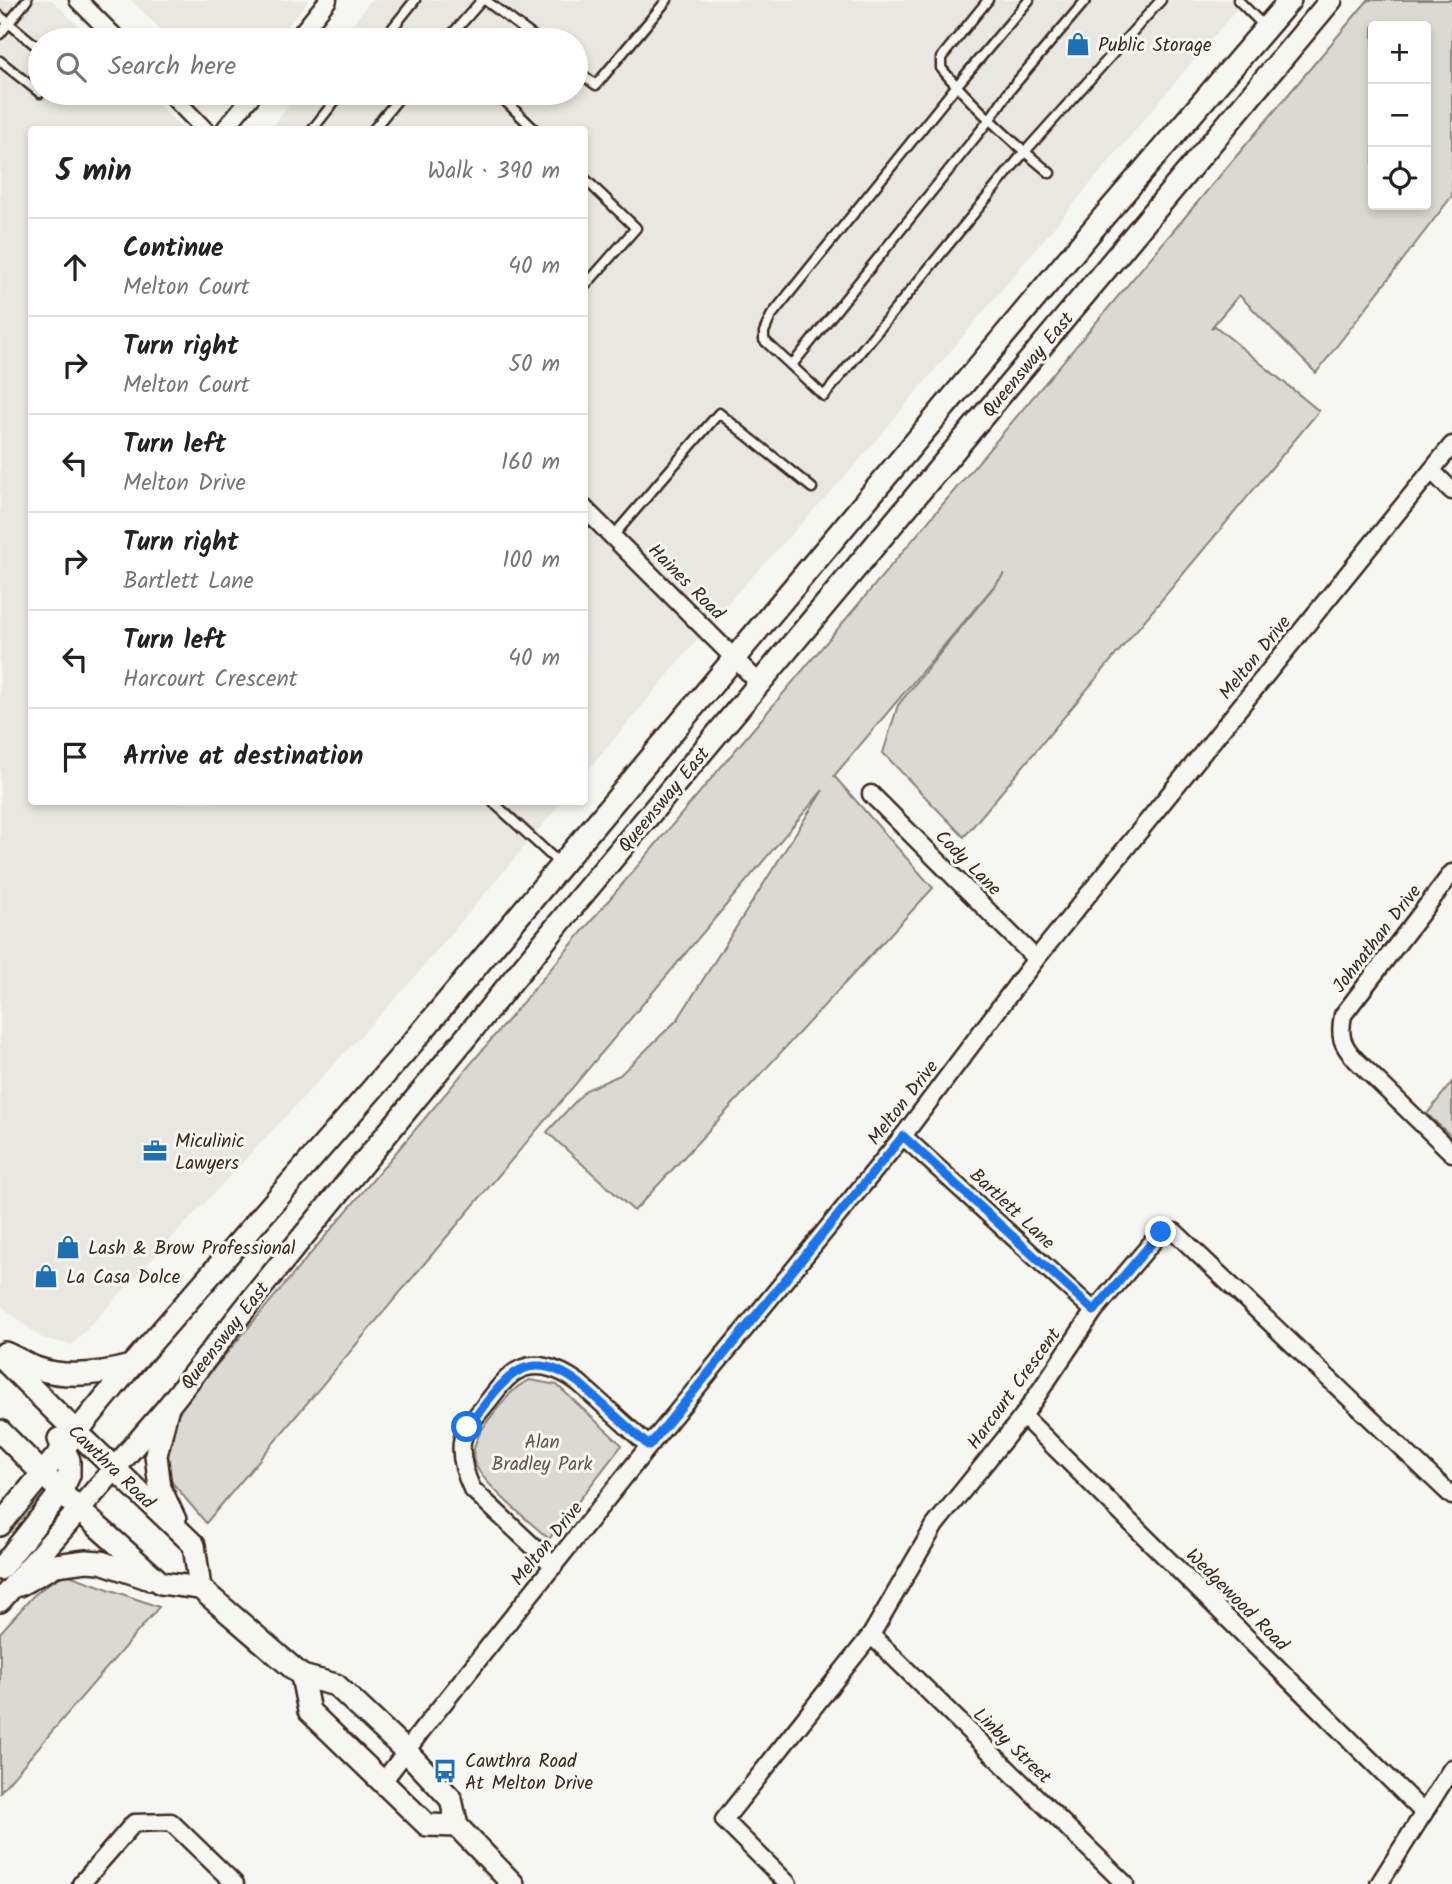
<!DOCTYPE html>
<html lang="en">
<head>
<meta charset="utf-8">
<style>
	:root { --surface:#fff; --page:#f6f6f6; --text:#222; --muted:#767676; --line:#e0e0e0 }
	body { margin:0; font-family:Kalam,sans-serif; background:var(--page); color:var(--text) }
	.controls { position:absolute; right:21px; top:21px; display:grid; overflow:hidden; border-radius:7px; box-shadow:0 4px 10px #0003 }
	.controls button { width:63px; height:63px; display:grid; place-items:center; padding:0; border:0; border-bottom:2px solid var(--line); background:var(--surface); color:var(--text); font:35px sans-serif }
	.stop { position:absolute; width:21px; height:21px; margin:-16px; border:5px solid #1a73e8; border-radius:50%; background:#fff }
	.stop.end { background:#1a73e8; border-color:#fff; box-shadow:0 2px 7px #0008 }
	.list { margin:0; padding:0; list-style:none }
	h2 { display:flex; justify-content:space-between; align-items:center; height:91px; margin:0; padding:0 28px; font-size:30px }
	h2 small { font-size:23px; font-weight:400; color:var(--muted) }
	.list li { display:grid; grid-template-columns:46px 1fr auto; gap:21px; align-items:center; box-sizing:border-box; height:98px; padding:0 28px; border-top:2px solid var(--line) }
	.list b { display:block; font-size:26px; white-space:nowrap }
	.list p { margin:0; font-size:23px; white-space:nowrap; color:var(--muted) }
	.list em { font-size:23px; font-style:normal; color:var(--muted) }
	.icon { flex:none; width:38px; height:38px; fill:none; stroke:currentColor; stroke-width:2; stroke-linecap:round; stroke-linejoin:round }
	.map { position:relative; flex:none; width:1452px; height:1884px; overflow:hidden }
	.search { position:absolute; background:var(--surface); box-shadow:0 4px 10px #0003; left:28px; top:28px; width:560px; height:77px; display:flex; align-items:center; gap:18px; box-sizing:border-box; padding:0 24px; border-radius:38px; color:var(--muted); font-size:26px }
	.panel { position:absolute; background:var(--surface); box-shadow:0 4px 10px #0003; left:28px; top:126px; width:560px; height:679px; border-radius:7px }
	.map>svg:first-child { display:block }
	.built { fill:#e8e7e2 }
	.green { fill:#dad9d3; stroke:#8a8278; stroke-width:2; fill-rule:evenodd }
	.lines { fill:none; stroke-linecap:round; stroke-linejoin:round }
	.lane-casing { stroke:#3b2a1e; stroke-width:13 }
	.street-casing { stroke:#3b2a1e; stroke-width:21 }
	.secondary-casing { stroke:#3b2a1e; stroke-width:26 }
	.lane { stroke:#f6f6f2; stroke-width:8 }
	.street { stroke:#f6f6f2; stroke-width:16 }
	.secondary { stroke:#f6f6f2; stroke-width:21 }
	.route { stroke:#1a73e8; stroke-width:9 }
	.labels { text-anchor:middle; stroke-width:6; stroke-linejoin:round; paint-order:stroke }
	.poi-label { font-size:19px; fill:#3b2a1e; stroke:#f6f6f2; text-anchor:start }
	.street-label { font-size:19px; fill:#3b2a1e; stroke:#f6f6f2 }
	.park-label { font-size:19px; fill:#63564b; stroke:#f6f6f2 }
</style>
</head>
<body>
<div class="map">
<svg width="1452" height="1884" viewBox="0 0 1452 1884">
	<rect width="100%" height="100%" fill="#f6f6f2"/>
	<filter id="ink" filterUnits="userSpaceOnUse"><feTurbulence type="fractalNoise" baseFrequency=".0143" numOctaves="2"/><feDisplacementMap in="SourceGraphic" scale="14" xChannelSelector="R" yChannelSelector="G"/><feConvolveMatrix kernelMatrix="1 2 1 2 8 2 1 2 1" color-interpolation-filters="sRGB"/></filter>
	<g filter="url(#ink)">
		<g class="built">
			<path d="M 0,0 L 52,0 L 93,40 L 40,40 L 40,93 L 146,93 L 183,129 L 32,130 L 32,802 L 562,802 L 407,986 L 72,1345 L 42,1338 L 0,1305 Z"/>
			<path d="M 131,0 L 309,0 L 276,40 L 171,40 Z"/>
			<path d="M 371,0 L 1244,0 L 851,470 L 733,597 L 585,774 L 584,130 L 270,130 L 299,93 L 576,93 L 576,40 L 340,40 Z"/>
		</g>
		<g class="green">
			<path d="M 1368,0 L 1452,0 L 1452,196 L 1316,373 L 1239,295 L 1211,328 L 1215,326 L 1319,411 L 964,837 L 883,753 L 898,705 L 1005,573 L 834,776 L 933,888 L 634,1211 L 547,1132 L 586,1090 L 620,1075 L 678,1019 L 823,790 L 206,1523 L 145,1450 ZM 1373,26 L 1426,26 L 1426,205 L 1373,205 Z"/>
			<path d="M 1452,1082 L 1452,1137 L 1427,1114 Z"/>
			<path d="M 530,1380 L 557,1385 L 622,1445 L 549,1539 C 531,1523 480,1482 474,1461 C 470,1444 484,1425 494,1413 C 505,1400 514,1386 530,1380 Z"/>
			<path d="M 66,1574 L 159,1607 L 0,1792 L 0,1633 L 33,1596 L 48,1584 Z"/>
		</g>
		<g class="lines">
			<g class="lane-casing">
				<g id="lane">
					<path d="M 485,0 L 538,40"/>
					<path d="M 988,0 L 941,58 L 941,68 C 973,106 1011,141 1050,173"/>
					<path d="M 1029,0 L 953,90 L 771,316 L 764,332 L 764,340 L 824,396 L 1022,155 L 1161,0"/>
					<path d="M 1238,0 L 1264,26"/>
					<path d="M 0,16 L 40,49"/>
					<path d="M 0,34 L 27,0"/>
					<path d="M 383,40 L 415,0"/>
					<path d="M 447,40 L 482,0"/>
					<path d="M 0,61 L 40,93"/>
					<path d="M 576,70 L 596,85 L 667,0"/>
					<path d="M 497,93 L 535,130"/>
					<path d="M 312,130 L 341,93"/>
					<path d="M 373,130 L 403,93"/>
					<path d="M 584,178 L 636,228 L 584,287"/>
					<path d="M 792,365 L 990,119 L 1009,91 L 1086,0"/>
					<path d="M 613,536 L 719,413 L 812,488"/>
					<path d="M 493,802 L 560,864"/>
				</g>
			</g>
			<g class="street-casing">
				<g id="street">
					<path d="M 78,0 L 118,40"/>
					<path d="M 296,40 L 328,0"/>
					<path d="M 169,93 L 205,130"/>
					<path d="M 224,130 L 254,93"/>
					<path d="M 1432,471 L 1452,491"/>
					<path d="M 584,508 L 760,684"/>
					<path d="M 871,794 L 1036,959"/>
					<path d="M 1452,873 L 1343,1015 C 1339,1036 1341,1044 1356,1060 L 1452,1153"/>
					<path d="M 903,1136 L 1094,1311"/>
					<path d="M 1023,1416 L 1424,1813"/>
					<path d="M 554,1566 L 472,1489 C 465,1474 460,1459 462,1442 C 464,1427 476,1417 485,1405 C 493,1396 500,1384 510,1376 C 531,1357 559,1368 579,1383 L 649,1446"/>
					<path d="M 871,1635 L 1125,1884"/>
					<path d="M 382,1783 L 422,1730 L 649,1446 L 903,1136 L 1036,959 L 1452,445"/>
					<path d="M 81,1884 L 134,1823 L 171,1822 L 235,1884"/>
					<path d="M 788,1884 L 724,1820 L 871,1635 L 935,1525 L 1023,1416 L 1094,1311 L 1161,1232 L 1175,1232 L 1452,1496"/>
					<path d="M 1379,1884 L 1452,1768"/>
				</g>
			</g>
			<g class="secondary-casing">
				<g id="secondary">
					<path d="M 5,1353 C 16,1357 25,1364 36,1368 C 66,1379 101,1374 131,1366"/>
					<path d="M 0,1356 L 58,1414 L 194,1545 L 200,1588"/>
					<path d="M 167,1410 L 156,1455 L 160,1488 L 175,1520"/>
					<path d="M 0,1431 L 78,1509 L 161,1583 L 200,1588 L 302,1676 L 336,1685 L 406,1751 L 451,1799 L 457,1826 L 513,1884"/>
					<path d="M 0,1525 L 131,1366 L 409,1047 L 1100,221 L 1290,0"/>
					<path d="M 0,1569 L 61,1492 L 69,1475 L 69,1460 L 59,1439"/>
					<path d="M 19,1585 L 56,1565 L 86,1561 L 101,1562 L 150,1579"/>
					<path d="M 0,1601 L 167,1408 L 261,1288 L 579,899 L 1331,0"/>
					<path d="M 302,1676 L 309,1711 L 427,1825 L 457,1826"/>
				</g>
			</g>
			<use href="#lane" class="lane"/>
			<use href="#street" class="street"/>
			<use href="#secondary" class="secondary"/>
		</g>
	</g>
	<g class="lines" filter="url(#ink)">
		<path class="route" d="M 467,1427 C 501,1386 522,1340 579,1383 L 649,1446 L 903,1136 L 1094,1311 L 1161,1232"/>
	</g>
	<defs>
		<g id="shop-bare" transform="scale(1.89)"><path d="M-5-2.5h2.3a2.7 3.5 0 0 1 5.4 0H5L5.5 6h-11ZM-1.5-2.5h3a1.5 2.3 0 0 0-3 0Z" fill="#1f6fb2" stroke="#f6f6f2" stroke-width="2.5" paint-order="stroke"/></g>
		<g id="office-bare" transform="scale(1.89)"><path d="M-6-3h4V-5.5h4V-3h4V5H-6ZM-1-4.5V-3h2v-1.5ZM-6 0V1H6V0Z" fill="#1f6fb2" stroke="#f6f6f2" stroke-width="2.5" paint-order="stroke"/></g>
		<g id="bus-bare" transform="scale(1.89)"><path d="M-5-6H5V4H4V6H2V4H-2V6H-4V4H-5ZM-3.5-4V0h7V-4ZM-3.5 1.2v1.5H-2V1.2ZM2 1.2v1.5H3.5V1.2Z" fill="#1f6fb2" stroke="#f6f6f2" stroke-width="2.5" paint-order="stroke"/></g>
	</defs>
	<g fill-rule="evenodd">
		<use href="#shop-bare" x="1078" y="44"/>
		<use href="#office-bare" x="155" y="1151"/>
		<use href="#shop-bare" x="68" y="1247"/>
		<use href="#shop-bare" x="46" y="1276"/>
		<use href="#bus-bare" x="445" y="1771"/>
	</g>
	<g class="labels">
		<g class="poi-label">
			<text x="1098" y="51">Public Storage</text>
			<text x="175" y="1147">Miculinic<tspan x="175" dy="22">Lawyers</tspan></text>
			<text x="88" y="1254">Lash &amp; Brow Professional</text>
			<text x="66" y="1283">La Casa Dolce</text>
			<text x="465" y="1767">Cawthra Road<tspan x="465" dy="22">At Melton Drive</tspan></text>
		</g>
		<g class="street-label">
			<text transform="translate(1027 364) rotate(-50)" y="7">Queensway East</text>
			<text transform="translate(687 581) rotate(45)" y="7">Haines Road</text>
			<text transform="translate(1254 657) rotate(-51)" y="7">Melton Drive</text>
			<text transform="translate(663 799) rotate(-50)" y="7">Queensway East</text>
			<text transform="translate(969 862) rotate(45)" y="7">Cody Lane</text>
			<text transform="translate(1376 938) rotate(-52)" y="7">Johnathan Drive</text>
			<text transform="translate(902 1102) rotate(-52)" y="7">Melton Drive</text>
			<text transform="translate(1013 1208) rotate(43)" y="7">Bartlett Lane</text>
			<text transform="translate(224 1335) rotate(-52)" y="7">Queensway East</text>
			<text transform="translate(1013 1388) rotate(-54)" y="7">Harcourt Crescent</text>
			<text transform="translate(112 1466) rotate(44)" y="7">Cawthra Road</text>
			<text transform="translate(546 1543) rotate(-51)" y="7">Melton Drive</text>
			<text transform="translate(1238 1599) rotate(45)" y="7">Wedgewood Road</text>
			<text transform="translate(1013 1745) rotate(44)" y="7">Linby Street</text>
		</g>
		<g class="park-label">
			<text x="542" y="1448">Alan<tspan x="542" dy="22">Bradley Park</tspan></text>
		</g>
	</g>
</svg>
<div class="controls">
<button>+</button>
<button>−</button>
<button><svg class="icon" aria-label="locate" viewBox="0 0 24 24"><circle cx="12" cy="12" r="6"/><path d="M12 2v4M12 18v4M2 12h4M18 12h4"/></svg></button>
</div>
<div class="stop" style="left:467px;top:1427px"></div>
<div class="stop end" style="left:1161px;top:1232px"></div>
<div class="search"><svg class="icon" aria-label="search" viewBox="0 0 24 24"><circle cx="10" cy="10" r="6"/><path d="M15 15l6 6"/></svg>Search here</div>
<section class="panel">
<h2>5 min<small>Walk · 390 m</small></h2>
<ul class="list">
<li><svg class="icon" aria-label="ahead" viewBox="0 0 24 24"><path d="M12 20V5M6 11l6-6 6 6"/></svg><div><b>Continue</b><p>Melton Court</p></div><em>40 m</em></li>
<li><svg class="icon" aria-label="right" viewBox="0 0 24 24"><path d="M7 20v-9h11M14 6l5 5-5 5"/></svg><div><b>Turn right</b><p>Melton Court</p></div><em>50 m</em></li>
<li><svg class="icon" aria-label="left" viewBox="0 0 24 24"><path d="M17 20v-9H6M10 6l-5 5 5 5"/></svg><div><b>Turn left</b><p>Melton Drive</p></div><em>160 m</em></li>
<li><svg class="icon" aria-label="right" viewBox="0 0 24 24"><path d="M7 20v-9h11M14 6l5 5-5 5"/></svg><div><b>Turn right</b><p>Bartlett Lane</p></div><em>100 m</em></li>
<li><svg class="icon" aria-label="left" viewBox="0 0 24 24"><path d="M17 20v-9H6M10 6l-5 5 5 5"/></svg><div><b>Turn left</b><p>Harcourt Crescent</p></div><em>40 m</em></li>
<li><svg class="icon" aria-label="arrive" viewBox="0 0 24 24"><path d="M6 21V4h12l-3 4 3 4H6"/></svg><div><b>Arrive at destination</b></div></li>
</ul>
</section>
</div>
</body>
</html>
